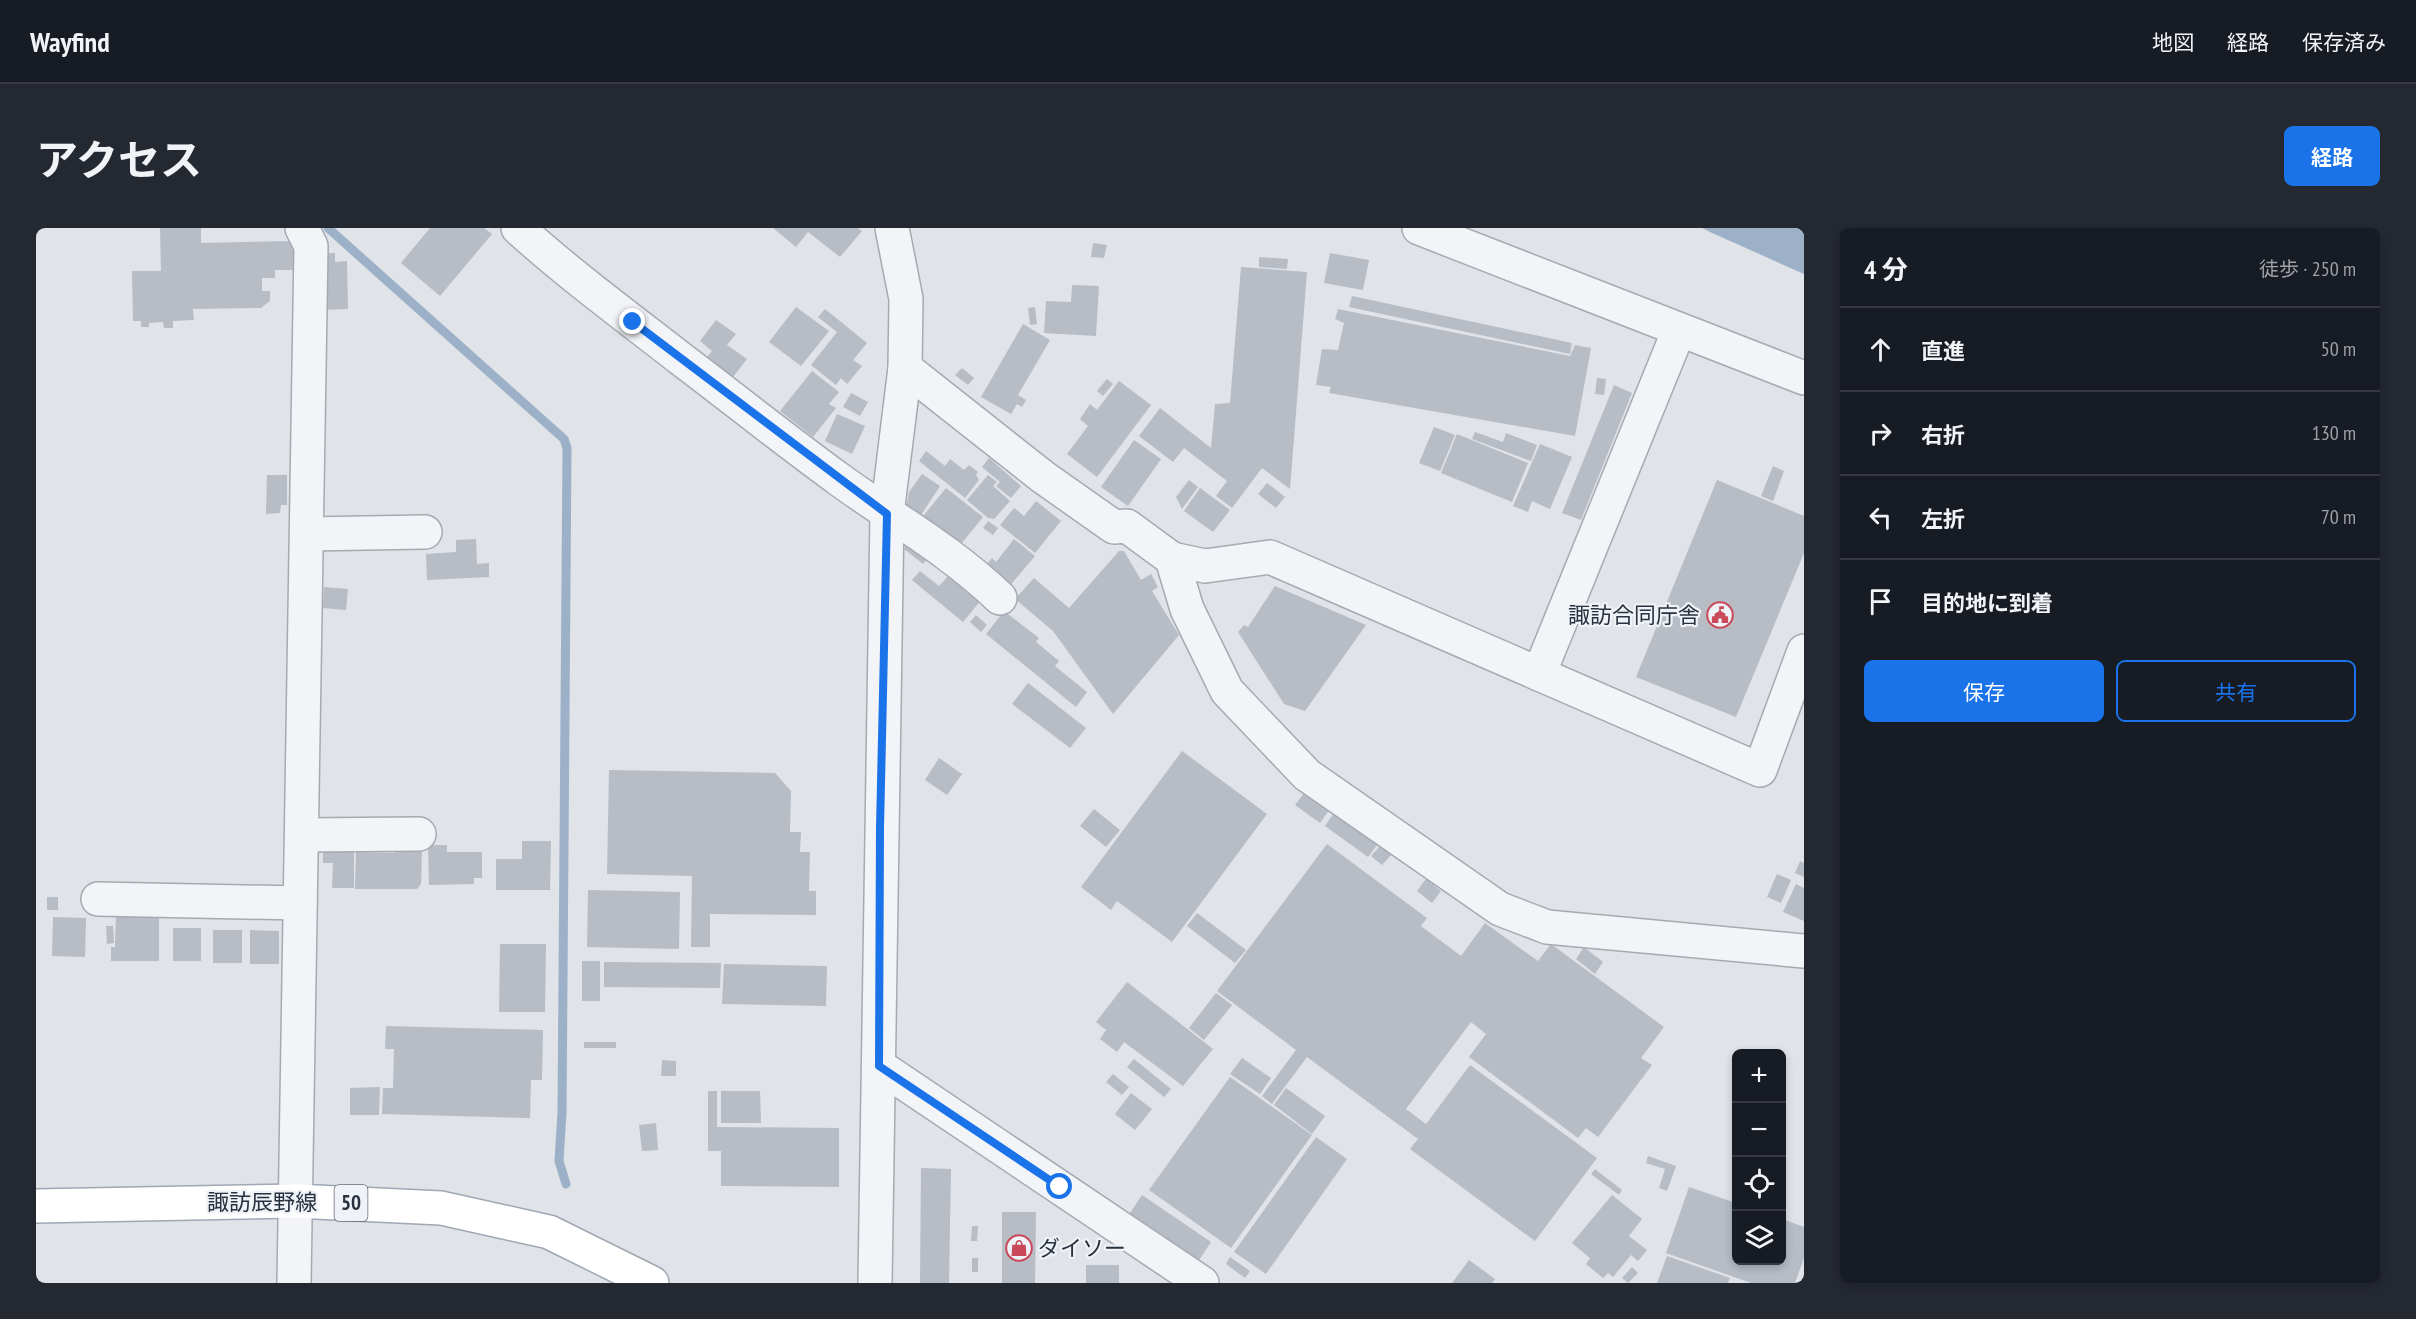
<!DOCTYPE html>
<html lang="ja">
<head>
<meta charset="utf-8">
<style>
	:root { --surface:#171b24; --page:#242831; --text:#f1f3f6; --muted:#9ea1a6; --line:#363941; --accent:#1a73e8 }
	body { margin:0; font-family:"PT Sans Narrow","Noto Sans JP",sans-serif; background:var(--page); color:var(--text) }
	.controls { position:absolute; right:18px; bottom:18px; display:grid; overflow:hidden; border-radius:9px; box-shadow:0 3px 9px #0003 }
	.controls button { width:54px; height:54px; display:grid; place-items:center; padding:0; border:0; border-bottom:2px solid var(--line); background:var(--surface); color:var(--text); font:30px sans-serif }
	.stop { position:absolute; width:18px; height:18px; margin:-14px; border:4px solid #1a73e8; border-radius:50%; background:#fff }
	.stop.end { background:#1a73e8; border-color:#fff; box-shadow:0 2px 6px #0008 }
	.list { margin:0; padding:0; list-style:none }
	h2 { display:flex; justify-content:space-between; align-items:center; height:78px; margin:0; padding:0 24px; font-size:26px }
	h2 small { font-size:20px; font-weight:400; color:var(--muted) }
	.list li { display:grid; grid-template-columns:39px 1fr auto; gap:18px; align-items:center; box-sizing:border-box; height:84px; padding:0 24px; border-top:2px solid var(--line) }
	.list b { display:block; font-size:22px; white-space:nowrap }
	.list em { font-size:20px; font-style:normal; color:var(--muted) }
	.actions { display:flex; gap:12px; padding:18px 24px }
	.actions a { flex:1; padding:14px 0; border:2px solid var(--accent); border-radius:9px; text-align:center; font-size:21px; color:var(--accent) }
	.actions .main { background:var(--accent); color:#fff }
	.icon { flex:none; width:33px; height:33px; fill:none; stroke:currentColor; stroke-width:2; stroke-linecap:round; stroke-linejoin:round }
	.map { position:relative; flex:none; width:1768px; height:1055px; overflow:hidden; border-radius:9px }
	header { display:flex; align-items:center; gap:36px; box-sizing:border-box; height:84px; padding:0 30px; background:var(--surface); border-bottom:2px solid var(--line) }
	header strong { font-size:28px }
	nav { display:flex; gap:33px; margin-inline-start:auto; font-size:21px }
	.intro { display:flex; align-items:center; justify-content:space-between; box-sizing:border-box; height:144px; padding:0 36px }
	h1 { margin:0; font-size:42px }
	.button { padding:15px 27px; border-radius:9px; background:var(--accent); color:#fff; font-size:21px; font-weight:700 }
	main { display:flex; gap:36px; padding:0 36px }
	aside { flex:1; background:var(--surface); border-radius:9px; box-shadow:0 3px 9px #0003 }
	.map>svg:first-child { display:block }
	.water { fill:#9cb0c7 }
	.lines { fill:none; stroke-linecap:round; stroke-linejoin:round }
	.stream { stroke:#9cb0c7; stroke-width:9 }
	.building { fill:#b7bcc5 }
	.minor-casing { stroke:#a5aab2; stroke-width:36 }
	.major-casing { stroke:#9fa7b3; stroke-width:36 }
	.minor { stroke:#f2f4f7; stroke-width:33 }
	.major { stroke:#fff; stroke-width:33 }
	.route { stroke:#1a73e8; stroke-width:8 }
	.labels { text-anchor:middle; stroke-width:4.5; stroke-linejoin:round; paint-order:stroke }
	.shield { fill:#eff2f6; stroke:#646b76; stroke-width:1.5 }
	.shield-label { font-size:21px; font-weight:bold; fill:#29313f }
	.poi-label { font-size:22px; fill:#29313f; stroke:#eff2f6; text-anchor:end }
	.street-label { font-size:22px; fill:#29313f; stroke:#eff2f6 }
</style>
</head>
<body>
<header>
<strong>Wayfind</strong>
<nav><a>地図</a><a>経路</a><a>保存済み</a></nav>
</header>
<div class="intro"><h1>アクセス</h1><a class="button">経路</a></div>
<main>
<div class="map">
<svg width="1768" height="1055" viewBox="0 0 1768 1055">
	<rect width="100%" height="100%" fill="#e0e3e8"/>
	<path class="water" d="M 1666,0 L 1768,0 L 1768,46 L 1674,4 Z"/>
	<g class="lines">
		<path class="stream" d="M 292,0 L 528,211 L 531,220 L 526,884 L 523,933 L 530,956"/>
	</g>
	<g class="building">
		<path d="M 124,0 L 165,0 L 165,15 L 259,13 L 260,42 L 239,42 L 239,50 L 226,50 L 226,63 L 234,63 L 234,73 L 225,80 L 157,81 L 158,92 L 137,93 L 137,100 L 128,100 L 127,94 L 113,95 L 113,99 L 105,99 L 105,93 L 97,93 L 96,43 L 125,43 Z"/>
		<path d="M 394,0 L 448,0 L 456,6 L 404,68 L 365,35 Z"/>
		<path d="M 737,0 L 822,0 L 826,3 L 804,29 L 772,4 L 760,19 Z"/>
		<path d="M 1057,15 L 1071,17 L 1068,30 L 1055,29 Z"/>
		<path d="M 287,25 L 299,25 L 299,34 L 311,33 L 312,81 L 288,82 Z"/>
		<path d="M 1294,25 L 1333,32 L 1327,62 L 1288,55 Z"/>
		<path d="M 1223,29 L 1252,31 L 1251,41 L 1223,39 Z"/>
		<path d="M 1205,39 L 1271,44 L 1254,261 L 1226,240 L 1196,280 L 1180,268 L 1191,253 L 1148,220 L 1137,234 L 1103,208 L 1124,180 L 1175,220 L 1179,176 L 1194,175 Z"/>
		<path d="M 1036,57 L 1063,58 L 1060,108 L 1008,105 L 1010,73 L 1035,74 Z"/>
		<path d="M 1316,68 L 1536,115 L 1534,126 L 1313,79 Z"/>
		<path d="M 760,79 L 793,103 L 765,138 L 733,114 Z"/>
		<path d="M 999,79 L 1001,96 L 994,97 L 992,80 Z"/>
		<path d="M 789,81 L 831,115 L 817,132 L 826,138 L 811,156 L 805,150 L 800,157 L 775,137 L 801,104 L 782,89 Z"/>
		<path d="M 1302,81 L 1534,128 L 1539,117 L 1555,120 L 1539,208 L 1293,165 L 1295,159 L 1280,157 L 1286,121 L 1302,122 L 1308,95 L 1299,91 Z"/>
		<path d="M 680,92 L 700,106 L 691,117 L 711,131 L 697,149 L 671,129 L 676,123 L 664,113 Z"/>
		<path d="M 987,96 L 1014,112 L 982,167 L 990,172 L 986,179 L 981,176 L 975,186 L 945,169 Z"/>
		<path d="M 926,140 L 938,150 L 932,157 L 919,147 Z"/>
		<path d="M 776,143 L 803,164 L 793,176 L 800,180 L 777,209 L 744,183 Z"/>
		<path d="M 1561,150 L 1570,151 L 1568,167 L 1559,166 Z"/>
		<path d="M 1071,151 L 1077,156 L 1067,168 L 1061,163 Z"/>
		<path d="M 1083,153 L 1115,177 L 1061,249 L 1031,226 L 1052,198 L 1044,191 L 1054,176 L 1061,182 Z"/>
		<path d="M 1578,157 L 1596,165 L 1545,292 L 1526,285 Z"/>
		<path d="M 815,165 L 832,174 L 824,188 L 807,179 Z"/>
		<path d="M 801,186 L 829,198 L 816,226 L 789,213 Z"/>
		<path d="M 1398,199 L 1419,207 L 1404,243 L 1383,235 Z"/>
		<path d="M 1439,204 L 1467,214 L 1470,205 L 1501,217 L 1495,233 L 1436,211 Z"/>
		<path d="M 1421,206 L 1492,235 L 1476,274 L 1405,245 Z"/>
		<path d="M 1098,212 L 1125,231 L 1092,278 L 1065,259 Z"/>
		<path d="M 1504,216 L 1536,229 L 1514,281 L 1496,273 L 1492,284 L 1477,278 Z"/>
		<path d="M 890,223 L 909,238 L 914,231 L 928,242 L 933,237 L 942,244 L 940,247 L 943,252 L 929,270 L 883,233 Z"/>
		<path d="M 953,230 L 985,258 L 975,270 L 960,258 L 964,254 L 946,239 Z"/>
		<path d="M 1737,238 L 1748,243 L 1737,273 L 1725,268 Z"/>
		<path d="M 886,246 L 904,258 L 883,290 L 870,281 L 873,264 Z"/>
		<path d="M 231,247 L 251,247 L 251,277 L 245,277 L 244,285 L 230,286 Z"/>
		<path d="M 952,247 L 961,254 L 957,258 L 974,273 L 958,291 L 952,290 L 931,272 Z"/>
		<path d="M 1153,252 L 1162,259 L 1146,281 L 1140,269 Z"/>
		<path d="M 1681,252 L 1768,288 L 1768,325 L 1700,489 L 1600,449 Z"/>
		<path d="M 1231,255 L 1249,269 L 1240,280 L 1222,266 Z"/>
		<path d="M 910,260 L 947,289 L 921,321 L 884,292 Z"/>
		<path d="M 1164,260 L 1194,282 L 1177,304 L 1148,283 Z"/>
		<path d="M 1000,273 L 1025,293 L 999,325 L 964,297 L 978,280 L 988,288 Z"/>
		<path d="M 952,293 L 962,300 L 957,307 L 947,300 Z"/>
		<path d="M 440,311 L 441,336 L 453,335 L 453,349 L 391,352 L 390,326 L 420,324 L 420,312 Z"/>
		<path d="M 876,311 L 895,326 L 887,336 L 868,321 Z"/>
		<path d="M 978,311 L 999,328 L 971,361 L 947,341 L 956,330 L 960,334 Z"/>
		<path d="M 1083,323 L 1088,323 L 1105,352 L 1115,346 L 1122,359 L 1116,363 L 1143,407 L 1077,486 L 1017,403 L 979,371 L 998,350 L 1033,380 Z"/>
		<path d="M 884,343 L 903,358 L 915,345 L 946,371 L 927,394 L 876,352 Z"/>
		<path d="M 1239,358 L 1330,397 L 1269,483 L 1248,476 L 1202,404 L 1208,397 L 1212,399 Z"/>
		<path d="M 288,359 L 312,361 L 310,382 L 287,380 Z"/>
		<path d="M 968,383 L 1003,410 L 1000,414 L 1023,433 L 1019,438 L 1051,464 L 1040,479 L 950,406 Z"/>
		<path d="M 940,387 L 951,397 L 945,404 L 934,394 Z"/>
		<path d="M 992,455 L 1050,500 L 1034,520 L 976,476 Z"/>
		<path d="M 1146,523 L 1231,586 L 1136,714 L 1081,673 L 1075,682 L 1045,659 Z"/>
		<path d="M 903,530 L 926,546 L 911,567 L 889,552 Z"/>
		<path d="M 573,542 L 739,545 L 755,563 L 754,604 L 765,604 L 764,624 L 774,624 L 773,663 L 780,663 L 780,687 L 674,686 L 674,719 L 655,719 L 656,648 L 571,646 Z"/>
		<path d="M 1269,564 L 1293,582 L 1284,595 L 1259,577 Z"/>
		<path d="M 1058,581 L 1084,602 L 1070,619 L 1044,598 Z"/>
		<path d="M 1298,585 L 1341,617 L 1332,629 L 1289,598 Z"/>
		<path d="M 486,613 L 515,613 L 514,662 L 460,662 L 460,631 L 486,631 Z"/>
		<path d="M 1291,616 L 1391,690 L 1385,698 L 1425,728 L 1449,695 L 1502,733 L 1515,716 L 1628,799 L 1605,830 L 1616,837 L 1562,909 L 1550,900 L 1542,910 L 1433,829 L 1450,806 L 1435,794 L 1370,881 L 1390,896 L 1434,837 L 1561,930 L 1499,1013 L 1374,921 L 1382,911 L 1271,829 L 1236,876 L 1226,868 L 1260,822 L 1181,763 Z"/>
		<path d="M 392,617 L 411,617 L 411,624 L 446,624 L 446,650 L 438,650 L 438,656 L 393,657 Z"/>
		<path d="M 1344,618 L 1355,627 L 1346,637 L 1335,628 Z"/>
		<path d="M 359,621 L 386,622 L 385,656 L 381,661 L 319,661 L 320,624 L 359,625 Z"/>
		<path d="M 287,624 L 318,624 L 318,660 L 296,660 L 297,635 L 287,635 Z"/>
		<path d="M 1764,633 L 1768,635 L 1768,649 L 1759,645 Z"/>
		<path d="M 1741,646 L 1755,652 L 1745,675 L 1731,669 Z"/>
		<path d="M 1390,651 L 1405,663 L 1396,675 L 1381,663 Z"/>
		<path d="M 1760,656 L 1768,660 L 1768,693 L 1747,684 Z"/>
		<path d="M 552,662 L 644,664 L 643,721 L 551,719 Z"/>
		<rect x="11" y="669" width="11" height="13"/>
		<path d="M 98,684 L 123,684 L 123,733 L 75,733 L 75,719 L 79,719 L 80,685 L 85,685 L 85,689 L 98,689 Z"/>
		<path d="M 1161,685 L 1210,722 L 1199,735 L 1151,698 Z"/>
		<path d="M 17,689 L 50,690 L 49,729 L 16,728 Z"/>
		<path d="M 70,698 L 77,698 L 78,715 L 71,716 Z"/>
		<rect x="137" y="700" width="28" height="33"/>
		<rect x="177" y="702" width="29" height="33"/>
		<path d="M 214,702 L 243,703 L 243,736 L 214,736 Z"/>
		<path d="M 464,716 L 510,716 L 509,784 L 463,784 Z"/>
		<path d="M 1548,719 L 1567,734 L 1559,746 L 1540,731 Z"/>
		<rect x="546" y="733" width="18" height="40"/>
		<path d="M 568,734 L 685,735 L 684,760 L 568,759 Z"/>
		<path d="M 688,736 L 791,738 L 790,778 L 686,776 Z"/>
		<path d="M 1091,754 L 1177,821 L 1147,858 L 1088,814 L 1081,824 L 1064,811 L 1070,802 L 1060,794 Z"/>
		<path d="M 1180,765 L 1196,777 L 1168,812 L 1153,800 Z"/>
		<path d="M 350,798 L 507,802 L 506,852 L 495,852 L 494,890 L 346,886 L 347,860 L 357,860 L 358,821 L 349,821 Z"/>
		<rect x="548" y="814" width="32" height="6"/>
		<path d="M 1206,830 L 1235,850 L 1224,866 L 1194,846 Z"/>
		<path d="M 1098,831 L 1135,861 L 1128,869 L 1091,839 Z"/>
		<path d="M 626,832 L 640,833 L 640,848 L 625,848 Z"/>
		<path d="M 1077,846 L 1093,859 L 1086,867 L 1070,854 Z"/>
		<path d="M 1194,849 L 1276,907 L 1195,1020 L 1113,962 Z"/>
		<path d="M 344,859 L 343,887 L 314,887 L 314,860 Z"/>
		<path d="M 1250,860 L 1289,888 L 1276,906 L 1238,877 Z"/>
		<path d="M 672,863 L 681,863 L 681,899 L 803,900 L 803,959 L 685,958 L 685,923 L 672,923 Z"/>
		<path d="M 685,863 L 724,863 L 725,895 L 685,895 Z"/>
		<path d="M 1095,865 L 1116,881 L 1099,902 L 1079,886 Z"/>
		<path d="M 620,895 L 622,922 L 606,923 L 603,897 Z"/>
		<path d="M 1280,909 L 1311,931 L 1230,1046 L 1198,1024 Z"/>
		<path d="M 1612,928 L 1640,938 L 1631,963 L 1623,960 L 1629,941 L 1610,935 Z"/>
		<path d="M 885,940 L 915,941 L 913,1055 L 884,1055 Z"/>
		<path d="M 1559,941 L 1586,962 L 1583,967 L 1555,946 Z"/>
		<path d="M 1653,959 L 1700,975 L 1700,1032 L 1746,1032 L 1746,991 L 1768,999 L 1768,1030 L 1759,1055 L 1715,1055 L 1630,1025 Z"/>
		<path d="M 1106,967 L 1175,1014 L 1163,1032 L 1094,985 Z"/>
		<path d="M 1576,967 L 1606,991 L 1593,1008 L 1611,1022 L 1602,1033 L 1595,1027 L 1577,1049 L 1572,1045 L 1567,1050 L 1550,1036 L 1554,1030 L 1536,1015 Z"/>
		<path d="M 966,984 L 1000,984 L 999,1055 L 966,1055 Z"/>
		<path d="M 936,998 L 942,998 L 941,1013 L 935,1013 Z"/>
		<path d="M 1631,1028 L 1694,1050 L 1692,1055 L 1621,1055 Z"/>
		<path d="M 1194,1029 L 1214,1043 L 1209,1050 L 1190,1036 Z"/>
		<rect x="936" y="1030" width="6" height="14"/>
		<path d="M 1433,1032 L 1459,1051 L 1456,1055 L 1416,1055 Z"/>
		<rect x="1050" y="1037" width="33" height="18"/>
		<path d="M 1596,1039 L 1602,1045 L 1592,1055 L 1586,1050 Z"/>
	</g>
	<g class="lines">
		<g class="minor-casing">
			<g id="minor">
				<path d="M 482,0 C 534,47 590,88 645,131 C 698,171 750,213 804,252 C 859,292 914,322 964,370"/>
				<path d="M 1383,0 L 1768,150"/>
				<path d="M 869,140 L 1007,249 L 1078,299 L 1091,298 L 1136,331 L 1151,381 L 1191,463 L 1271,547 L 1464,681 L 1511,699 L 1768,723"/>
				<path d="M 272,306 L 389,304"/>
				<path d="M 1136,331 L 1169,338 L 1234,329 L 1724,542 L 1768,423"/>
				<path d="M 1503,446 L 1643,102"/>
				<path d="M 266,607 L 383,606"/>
				<path d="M 62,671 L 264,675"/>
				<path d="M 843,838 L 1166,1055"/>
				<path d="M 258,1055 L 275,18 L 266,0"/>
				<path d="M 839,1055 L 851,286 L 869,140 L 870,71 L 856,0"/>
			</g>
		</g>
		<g class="major-casing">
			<path id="major" d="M 0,978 L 259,973 L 405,980 L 513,1004 L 616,1055"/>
		</g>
		<use href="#minor" class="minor"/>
		<use href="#major" class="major"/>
	</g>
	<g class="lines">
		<path class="route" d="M 597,94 L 851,286 L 844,600 L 843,838 L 1024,959"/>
	</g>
	<defs>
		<g id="civic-ring" transform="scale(1.35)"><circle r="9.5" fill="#eff2f6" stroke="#c9495a" stroke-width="1.5"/><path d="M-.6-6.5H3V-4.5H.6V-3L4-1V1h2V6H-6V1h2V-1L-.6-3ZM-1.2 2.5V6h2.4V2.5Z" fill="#c9495a"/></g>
		<g id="shop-ring" transform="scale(1.35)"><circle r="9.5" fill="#eff2f6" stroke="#c9495a" stroke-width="1.5"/><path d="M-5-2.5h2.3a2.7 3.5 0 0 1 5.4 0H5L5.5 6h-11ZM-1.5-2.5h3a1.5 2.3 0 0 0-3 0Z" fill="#c9495a"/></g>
	</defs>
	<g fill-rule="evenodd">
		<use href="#civic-ring" x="1684" y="387"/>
		<use href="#shop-ring" x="983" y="1020"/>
	</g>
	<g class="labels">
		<rect class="shield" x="298.5" y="957" width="33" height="36" rx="4.5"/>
		<g class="shield-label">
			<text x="315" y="982">50</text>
		</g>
		<g class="poi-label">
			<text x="1664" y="395">諏訪合同庁舎</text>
			<text x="1002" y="1028" text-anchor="start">ダイソー</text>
		</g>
		<g class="street-label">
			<text x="226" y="982">諏訪辰野線</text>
		</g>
	</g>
</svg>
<div class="controls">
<button>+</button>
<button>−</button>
<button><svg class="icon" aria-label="locate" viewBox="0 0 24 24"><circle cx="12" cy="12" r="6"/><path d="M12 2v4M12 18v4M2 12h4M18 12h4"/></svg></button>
<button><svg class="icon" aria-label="layers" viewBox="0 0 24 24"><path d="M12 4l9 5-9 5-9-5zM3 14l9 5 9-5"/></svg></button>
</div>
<div class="stop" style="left:1024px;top:959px"></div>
<div class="stop end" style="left:597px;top:94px"></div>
</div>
<aside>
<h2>4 分<small>徒歩 · 250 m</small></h2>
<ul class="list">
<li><svg class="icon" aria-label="ahead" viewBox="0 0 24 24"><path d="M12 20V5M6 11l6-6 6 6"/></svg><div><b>直進</b></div><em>50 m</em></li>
<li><svg class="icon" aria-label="right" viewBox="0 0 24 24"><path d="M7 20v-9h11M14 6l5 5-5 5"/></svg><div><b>右折</b></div><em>130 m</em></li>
<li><svg class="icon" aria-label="left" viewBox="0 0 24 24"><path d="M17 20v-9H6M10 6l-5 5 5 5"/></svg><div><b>左折</b></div><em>70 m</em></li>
<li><svg class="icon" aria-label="arrive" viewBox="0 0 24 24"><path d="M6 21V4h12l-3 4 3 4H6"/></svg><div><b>目的地に到着</b></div></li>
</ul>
<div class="actions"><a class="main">保存</a><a>共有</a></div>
</aside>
</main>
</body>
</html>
